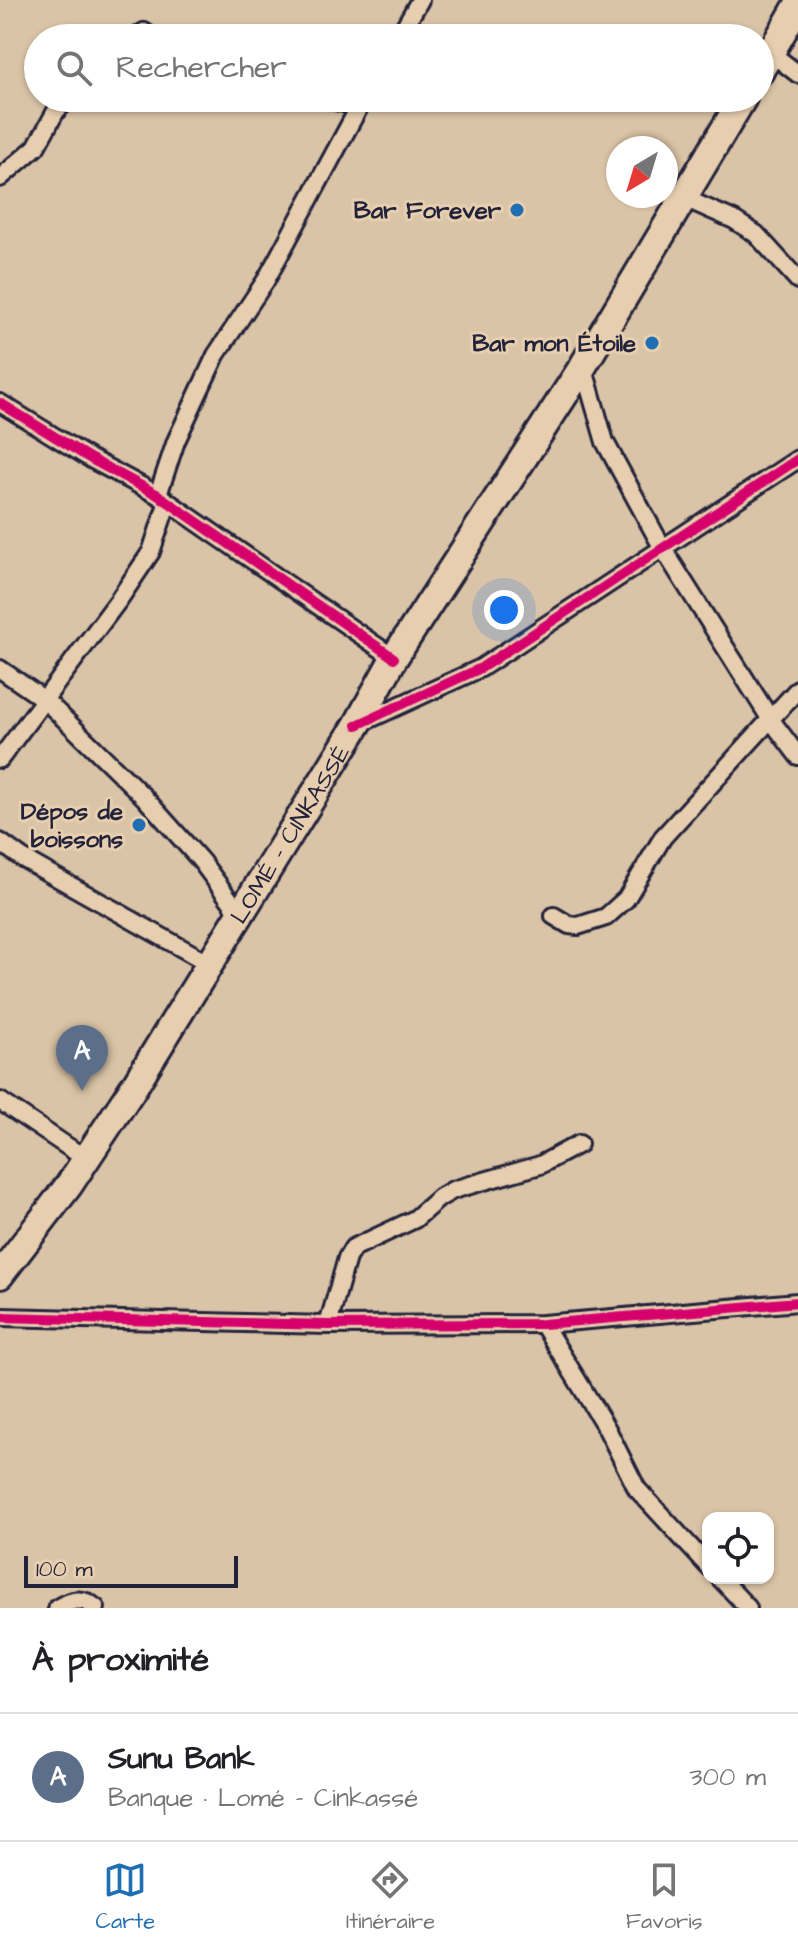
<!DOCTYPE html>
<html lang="fr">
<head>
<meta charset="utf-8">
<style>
	:root { --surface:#fff; --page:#f6f6f6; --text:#202124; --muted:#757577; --line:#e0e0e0; --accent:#1f6fb2 }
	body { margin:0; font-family:"Architects Daughter",sans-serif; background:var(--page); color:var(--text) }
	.controls { position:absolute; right:24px; bottom:24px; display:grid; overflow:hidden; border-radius:16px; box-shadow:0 2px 6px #0004 }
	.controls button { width:72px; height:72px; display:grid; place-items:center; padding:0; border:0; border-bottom:2px solid var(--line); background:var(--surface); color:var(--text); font:40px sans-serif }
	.compass { position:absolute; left:606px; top:136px; width:72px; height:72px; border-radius:50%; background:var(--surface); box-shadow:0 2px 6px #0004; rotate:218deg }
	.scale { position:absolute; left:24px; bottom:20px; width:214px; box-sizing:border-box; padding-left:8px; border:4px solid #22223b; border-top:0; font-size:22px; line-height:28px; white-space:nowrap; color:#22223b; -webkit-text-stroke:6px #e6ceae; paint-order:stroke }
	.you { position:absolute; left:504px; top:610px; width:28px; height:28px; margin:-20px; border:6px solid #fff; border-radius:50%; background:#1a73e8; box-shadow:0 0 0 12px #1a73e833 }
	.badge { display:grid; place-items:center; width:52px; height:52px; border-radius:50%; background:var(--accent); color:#fff; font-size:26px; font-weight:700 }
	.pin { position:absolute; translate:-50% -66px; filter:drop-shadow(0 2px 4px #0008) }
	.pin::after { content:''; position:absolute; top:42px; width:28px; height:24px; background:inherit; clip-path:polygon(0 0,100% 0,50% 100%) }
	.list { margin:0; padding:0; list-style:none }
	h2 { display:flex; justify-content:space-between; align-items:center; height:104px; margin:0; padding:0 32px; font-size:34px }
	h2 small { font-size:26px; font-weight:400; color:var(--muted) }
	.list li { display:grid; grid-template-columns:52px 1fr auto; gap:24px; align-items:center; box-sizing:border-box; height:128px; padding:0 32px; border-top:2px solid var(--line) }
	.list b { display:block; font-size:30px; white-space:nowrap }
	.list p { margin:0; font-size:26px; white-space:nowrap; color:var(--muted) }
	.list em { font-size:26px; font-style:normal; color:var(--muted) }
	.icon { flex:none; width:44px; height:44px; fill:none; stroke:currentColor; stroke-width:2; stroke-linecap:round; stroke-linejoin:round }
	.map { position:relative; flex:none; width:798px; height:1608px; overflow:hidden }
	.search { position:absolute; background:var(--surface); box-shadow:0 2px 6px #0004; left:24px; right:24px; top:24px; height:88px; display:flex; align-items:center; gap:20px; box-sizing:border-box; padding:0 28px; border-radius:44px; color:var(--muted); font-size:30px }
	.sheet { height:232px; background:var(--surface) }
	nav { display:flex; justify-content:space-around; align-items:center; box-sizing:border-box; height:112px; border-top:2px solid var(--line); background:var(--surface); font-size:22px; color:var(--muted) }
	nav a { display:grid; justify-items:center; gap:4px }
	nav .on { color:var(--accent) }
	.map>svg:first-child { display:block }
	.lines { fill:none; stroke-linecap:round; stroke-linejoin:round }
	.minor-casing { stroke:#22223b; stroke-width:22 }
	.trunk-casing { stroke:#22223b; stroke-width:32 }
	.minor { stroke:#e6ceae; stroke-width:16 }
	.trunk { stroke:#e6ceae; stroke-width:26 }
	.cycleway-casing { stroke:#e6ceae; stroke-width:15 }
	.cycleway { stroke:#d6006c; stroke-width:10 }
	.poi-dot { fill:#1f6fb2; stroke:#e6ceae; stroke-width:3 }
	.labels { text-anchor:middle; stroke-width:6; stroke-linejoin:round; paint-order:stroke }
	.poi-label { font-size:24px; font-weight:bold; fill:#22223b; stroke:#e6ceae; text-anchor:end }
	.street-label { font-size:24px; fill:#22223b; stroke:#e6ceae }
</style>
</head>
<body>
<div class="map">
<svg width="798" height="1608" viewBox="0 0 798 1608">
	<rect width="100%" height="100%" fill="#dac4a7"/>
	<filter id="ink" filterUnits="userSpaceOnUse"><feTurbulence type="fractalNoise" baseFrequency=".0125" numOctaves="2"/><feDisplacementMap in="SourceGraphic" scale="16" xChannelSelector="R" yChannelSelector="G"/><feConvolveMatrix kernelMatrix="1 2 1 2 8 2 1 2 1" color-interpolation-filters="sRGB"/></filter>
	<g filter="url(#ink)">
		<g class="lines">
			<g class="minor-casing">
				<g id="minor">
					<path d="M 135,38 L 144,32 L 153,38"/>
					<path d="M 398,38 L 420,0"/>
					<path d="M 771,53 L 798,74"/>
					<path d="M 325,98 L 359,107"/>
					<path d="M 0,178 L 36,147 L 56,111 L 70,98"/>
					<path d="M 682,197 L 734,220 L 756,234 L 798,280"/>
					<path d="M 583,366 L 605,442 L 662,547 L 771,720 L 798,756"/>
					<path d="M 0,403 L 91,459 L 158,495 L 394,658"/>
					<path d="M 158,495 L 176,441 L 216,355 L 266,280 L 364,98"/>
					<path d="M 0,669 L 45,700 L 144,797 L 201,861 L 241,915"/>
					<path d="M 359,724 L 481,668 L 798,459"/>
					<path d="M 0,759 L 118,601 L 151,552 L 167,504"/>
					<path d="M 0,842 L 22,858 L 210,964"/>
					<path d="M 554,916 L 569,925 L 578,926 L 606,917 L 626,899 L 663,837 L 798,689"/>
					<path d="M 0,1101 L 86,1159"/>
					<path d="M 0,1317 L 328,1325 L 543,1324 L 798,1302"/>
					<path d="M 543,1324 L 607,1429 L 637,1489 L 708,1566"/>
					<path d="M 328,1325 L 347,1258 L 353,1248 L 415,1219 L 439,1198 L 453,1190 L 540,1165 L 579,1144"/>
					<path d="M 720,1578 L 748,1608"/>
					<path d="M 57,1608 C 71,1600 83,1596 96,1608"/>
				</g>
			</g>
			<g class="trunk-casing">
				<g id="trunk">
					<path d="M 760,71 L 798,5"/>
					<path id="s1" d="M 0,1275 L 69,1185 L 135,1085 L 357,725 L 394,658 L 583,366 L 743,98"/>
				</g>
			</g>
			<use href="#minor" class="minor"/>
			<use href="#trunk" class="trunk"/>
			<g class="cycleway-casing">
				<g id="cycleway">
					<path d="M 0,403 L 91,459 L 158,495 L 394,658"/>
					<path d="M 357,725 L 481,668 L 798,459"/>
					<path d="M 0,1317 L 328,1325 L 543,1324 L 798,1302"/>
				</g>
			</g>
			<use href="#cycleway" class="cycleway"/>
		</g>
	</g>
	<g class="poi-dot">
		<circle cx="517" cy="210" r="8"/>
		<circle cx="652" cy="343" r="8"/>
		<circle cx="139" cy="825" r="8"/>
	</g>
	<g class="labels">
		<g class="poi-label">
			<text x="501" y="218">Bar Forever</text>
			<text x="636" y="351">Bar mon Étoile</text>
			<text x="123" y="819">Dépos de<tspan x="123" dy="28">boissons</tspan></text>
		</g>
		<g class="street-label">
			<text dy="8" stroke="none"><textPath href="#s1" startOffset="528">LOMÉ - CINKASSÉ</textPath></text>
		</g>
	</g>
</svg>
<div class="controls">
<button><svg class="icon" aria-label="locate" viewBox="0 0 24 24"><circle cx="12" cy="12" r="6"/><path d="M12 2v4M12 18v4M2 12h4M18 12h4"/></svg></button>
</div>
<svg class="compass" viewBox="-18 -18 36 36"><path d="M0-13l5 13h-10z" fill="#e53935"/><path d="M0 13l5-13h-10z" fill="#757577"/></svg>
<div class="scale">100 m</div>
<div class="you"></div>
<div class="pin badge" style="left:82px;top:1091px;background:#5c6f8a">A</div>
<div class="search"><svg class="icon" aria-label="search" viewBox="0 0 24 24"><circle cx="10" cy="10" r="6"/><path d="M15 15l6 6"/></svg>Rechercher</div>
</div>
<section class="sheet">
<h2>À proximité<small></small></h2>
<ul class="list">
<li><span class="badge" style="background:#5c6f8a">A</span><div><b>Sunu Bank</b><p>Banque · Lomé - Cinkassé</p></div><em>300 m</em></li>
</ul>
</section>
<nav>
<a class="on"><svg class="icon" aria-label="map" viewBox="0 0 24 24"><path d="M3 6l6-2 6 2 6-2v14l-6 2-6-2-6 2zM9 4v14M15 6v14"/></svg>Carte</a>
<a><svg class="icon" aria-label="directions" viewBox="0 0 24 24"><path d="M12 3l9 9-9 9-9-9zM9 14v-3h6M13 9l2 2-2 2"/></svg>Itinéraire</a>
<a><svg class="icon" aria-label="saved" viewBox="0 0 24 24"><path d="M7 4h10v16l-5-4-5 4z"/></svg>Favoris</a>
</nav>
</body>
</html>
